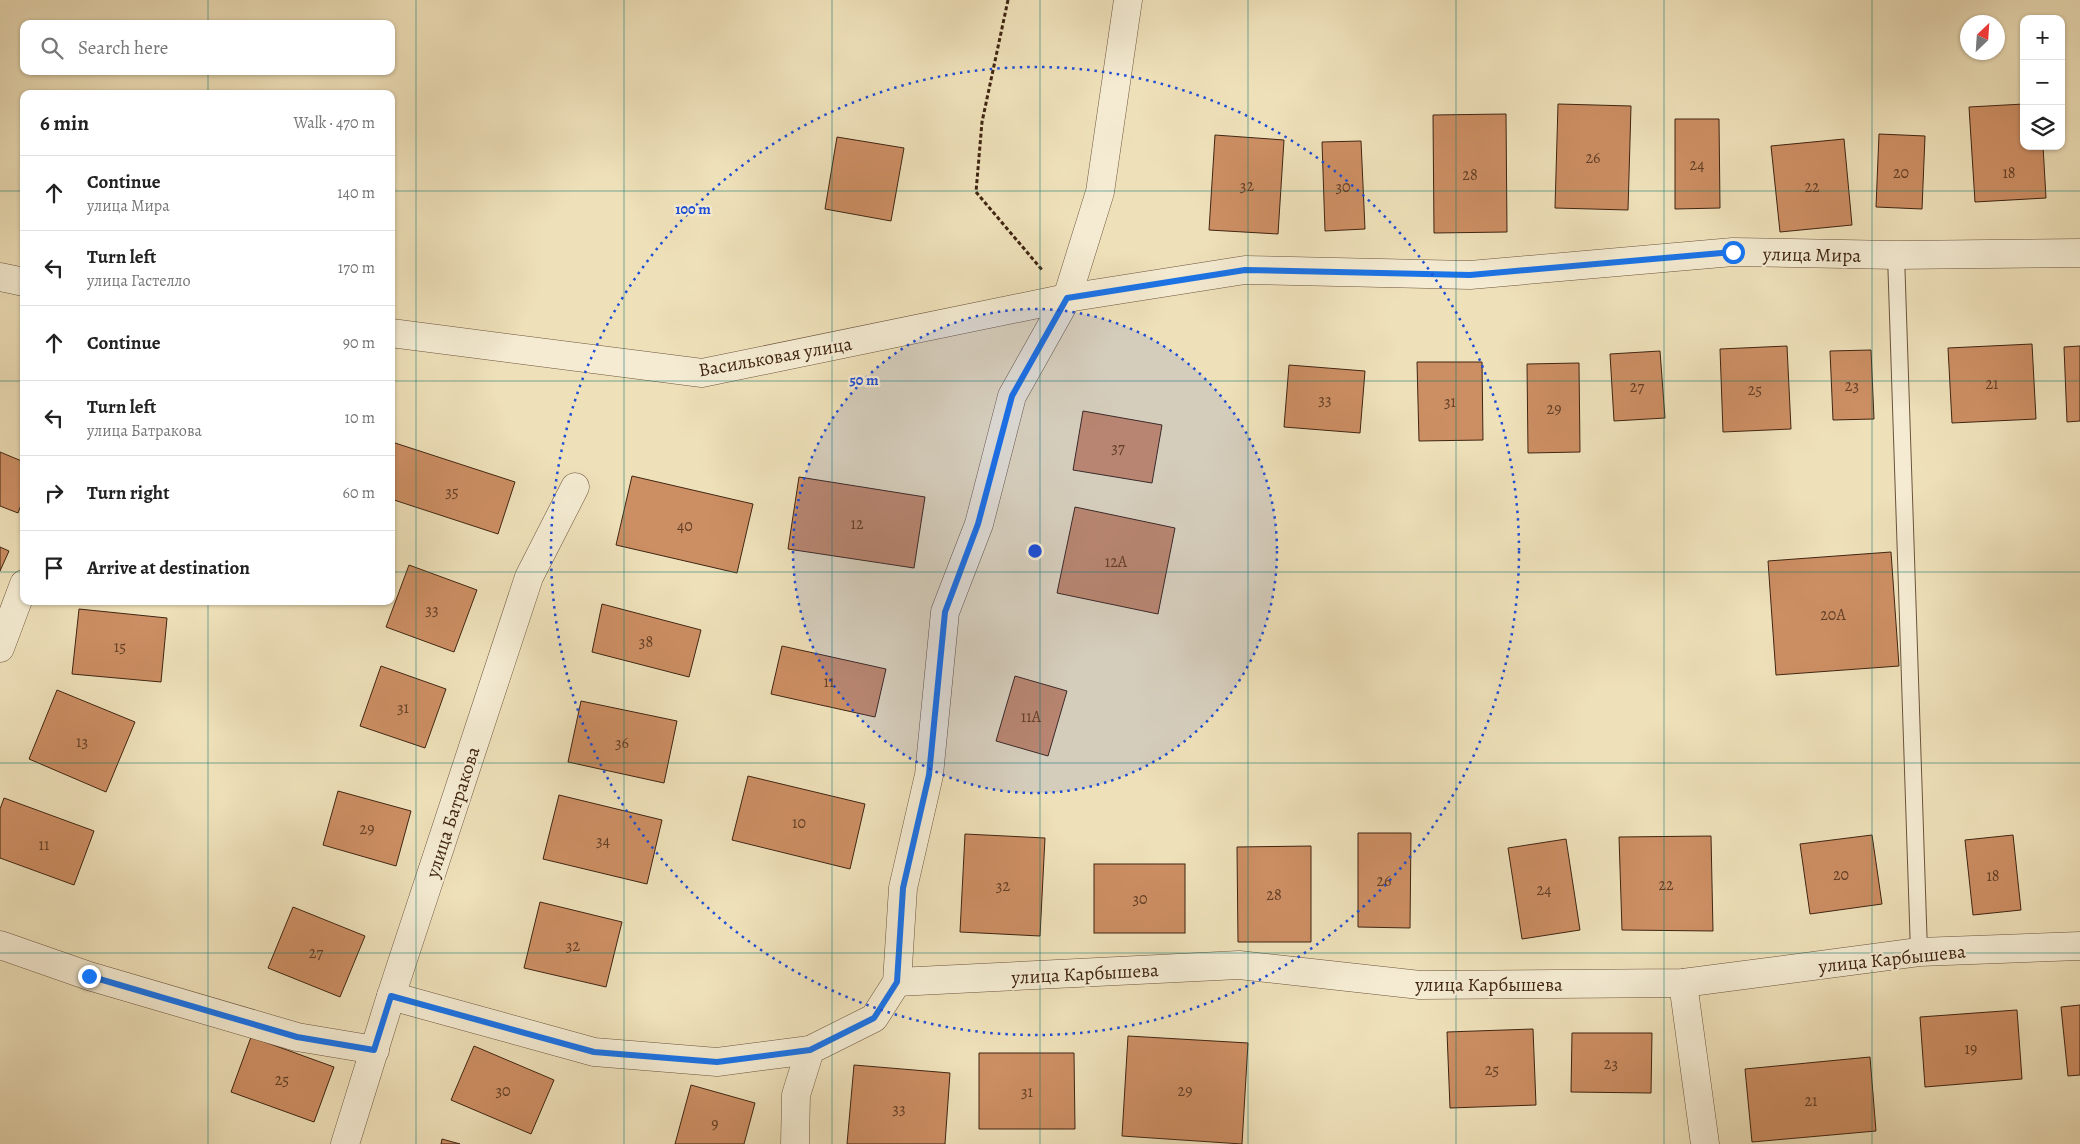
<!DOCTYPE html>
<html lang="en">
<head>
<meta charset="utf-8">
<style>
	:root { --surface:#fff; --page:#f2f2f2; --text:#222; --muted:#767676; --line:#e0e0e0 }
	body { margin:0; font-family:Alegreya,serif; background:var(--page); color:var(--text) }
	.controls { position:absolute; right:15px; top:15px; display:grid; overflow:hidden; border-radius:10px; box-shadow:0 1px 4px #0004 }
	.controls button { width:45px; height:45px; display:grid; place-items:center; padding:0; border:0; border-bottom:1px solid var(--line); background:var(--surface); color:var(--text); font:25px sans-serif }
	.compass { position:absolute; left:1960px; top:15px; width:45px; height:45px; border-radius:50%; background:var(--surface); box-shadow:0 1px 4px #0004; rotate:25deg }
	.stop { position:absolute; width:15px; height:15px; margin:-11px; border:4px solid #1a73e8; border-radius:50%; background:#fff }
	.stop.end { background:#1a73e8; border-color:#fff; box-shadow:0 1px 5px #0008 }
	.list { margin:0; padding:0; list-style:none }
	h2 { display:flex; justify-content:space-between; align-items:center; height:65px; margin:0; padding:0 20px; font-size:21px }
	h2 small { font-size:16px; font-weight:400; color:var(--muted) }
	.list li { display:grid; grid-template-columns:32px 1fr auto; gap:15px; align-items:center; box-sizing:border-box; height:75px; padding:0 20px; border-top:1px solid var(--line) }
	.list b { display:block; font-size:19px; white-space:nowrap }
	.list p { margin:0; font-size:16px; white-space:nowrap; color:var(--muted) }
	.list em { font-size:16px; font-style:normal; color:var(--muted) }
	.icon { flex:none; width:28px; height:28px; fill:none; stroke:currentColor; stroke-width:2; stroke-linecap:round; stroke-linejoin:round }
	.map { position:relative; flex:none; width:2080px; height:1144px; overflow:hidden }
	.search { position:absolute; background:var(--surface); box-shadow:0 1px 4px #0004; left:20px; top:20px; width:375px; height:55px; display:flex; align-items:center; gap:12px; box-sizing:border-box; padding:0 18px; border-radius:10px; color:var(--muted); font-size:19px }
	.panel { position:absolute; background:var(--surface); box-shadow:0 1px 4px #0004; left:20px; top:90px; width:375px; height:515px; border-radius:10px }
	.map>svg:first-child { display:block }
	.building { fill:#cc8e63; stroke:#402512 }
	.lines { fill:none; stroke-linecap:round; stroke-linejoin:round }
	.service-casing { stroke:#6c543c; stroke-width:18 }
	.minor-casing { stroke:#6c543c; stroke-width:29 }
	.path { stroke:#402512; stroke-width:3; stroke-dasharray:4 2.5; stroke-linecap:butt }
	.service { stroke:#f4ebd2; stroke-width:16 }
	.minor { stroke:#f4ebd2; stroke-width:28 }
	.route { stroke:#1a73e8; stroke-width:6 }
	.grid { fill:none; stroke:#0f766e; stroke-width:1; stroke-opacity:0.55 }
	.ring { fill:none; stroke:#1d4ed8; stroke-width:2.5; stroke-dasharray:2.5 5 }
	.labels { text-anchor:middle; stroke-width:4.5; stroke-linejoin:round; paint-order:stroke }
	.number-label { font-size:16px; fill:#633f26 }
	.street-label { font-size:19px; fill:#402512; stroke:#f4ebd2 }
	.centre { fill:#1d4ed8; stroke:#f4ebd2; stroke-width:2.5 }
	.ring-label { font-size:15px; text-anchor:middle; font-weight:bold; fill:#1d4ed8; stroke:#f4ebd2; stroke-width:4.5; stroke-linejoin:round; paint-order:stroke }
</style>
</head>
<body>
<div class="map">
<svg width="2080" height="1144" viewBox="0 0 2080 1144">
	<rect width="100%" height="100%" fill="#eee0b9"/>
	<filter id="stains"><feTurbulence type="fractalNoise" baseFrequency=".004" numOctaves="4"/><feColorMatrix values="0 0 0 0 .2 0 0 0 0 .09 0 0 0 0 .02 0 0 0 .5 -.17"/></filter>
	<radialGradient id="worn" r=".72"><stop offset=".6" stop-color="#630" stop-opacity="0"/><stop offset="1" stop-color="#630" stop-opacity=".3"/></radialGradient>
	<g class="building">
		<path d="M 1558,104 L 1631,106 L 1628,210 L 1555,208 Z"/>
		<path d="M 2024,104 L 2024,146 L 2043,146 L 2046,198 L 1975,202 L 1969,107 Z"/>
		<path d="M 1506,114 L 1507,232 L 1434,233 L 1433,115 Z"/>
		<path d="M 1675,119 L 1719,119 L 1720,208 L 1675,209 Z"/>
		<path d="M 1879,134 L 1925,136 L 1922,209 L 1876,207 Z"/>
		<path d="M 1215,135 L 1284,140 L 1278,234 L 1209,230 Z"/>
		<path d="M 837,137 L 904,148 L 891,221 L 825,209 Z"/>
		<path d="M 1844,139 L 1852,225 L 1780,232 L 1771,146 Z"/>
		<path d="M 1361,141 L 1365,229 L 1325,231 L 1322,142 Z"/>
		<path d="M 2032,344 L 2036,419 L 1952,423 L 1948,348 Z"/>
		<path d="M 1787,346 L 1791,429 L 1723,432 L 1720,349 Z"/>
		<path d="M 2080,346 L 2080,421 L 2067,422 L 2064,347 Z"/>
		<path d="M 1871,350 L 1874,419 L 1833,420 L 1830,351 Z"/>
		<path d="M 1660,351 L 1665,418 L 1614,421 L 1610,354 Z"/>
		<path d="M 1417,362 L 1482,362 L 1483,440 L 1419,441 Z"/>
		<path d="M 1579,363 L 1580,452 L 1528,453 L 1527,364 Z"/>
		<path d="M 1289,365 L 1365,371 L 1360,433 L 1284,427 Z"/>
		<path d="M 1083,411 L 1162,425 L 1152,483 L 1073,470 Z"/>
		<path d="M 392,442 L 515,482 L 498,534 L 391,499 Z"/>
		<path d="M 0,452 L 24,462 L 24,497 L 18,513 L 0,506 Z"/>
		<path d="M 632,476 L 753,504 L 737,573 L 616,545 Z"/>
		<path d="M 799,477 L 925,497 L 914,568 L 788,549 Z"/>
		<path d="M 1075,507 L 1175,528 L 1158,614 L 1057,593 Z"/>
		<path d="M 0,547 L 9,551 L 0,571 Z"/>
		<path d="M 1891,552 L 1899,666 L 1776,675 L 1768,561 Z"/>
		<path d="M 409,565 L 477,590 L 454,652 L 386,627 Z"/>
		<path d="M 602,604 L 701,630 L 689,677 L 592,652 Z"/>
		<path d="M 79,609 L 167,618 L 161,682 L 72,674 Z"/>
		<path d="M 782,646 L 886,669 L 875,717 L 771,694 Z"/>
		<path d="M 381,666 L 446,689 L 425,748 L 360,726 Z"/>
		<path d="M 1015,676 L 1067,691 L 1048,756 L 996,741 Z"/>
		<path d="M 57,690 L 135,722 L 106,792 L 29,759 Z"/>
		<path d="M 581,701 L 677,721 L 664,783 L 568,762 Z"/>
		<path d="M 748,776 L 865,804 L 850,869 L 732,840 Z"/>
		<path d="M 338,791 L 411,811 L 396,866 L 323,845 Z"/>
		<path d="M 559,795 L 662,820 L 647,884 L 543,859 Z"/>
		<path d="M 4,798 L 94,831 L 74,885 L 0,858 L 0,809 Z"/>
		<path d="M 1358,833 L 1411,833 L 1410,928 L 1358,927 Z"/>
		<path d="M 965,834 L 1045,838 L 1040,936 L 960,932 Z"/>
		<path d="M 1872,835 L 1882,904 L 1810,914 L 1800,844 Z"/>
		<path d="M 2013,835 L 2021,910 L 1973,915 L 1965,840 Z"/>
		<path d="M 1711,836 L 1713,931 L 1622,930 L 1619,837 Z"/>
		<path d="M 1566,839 L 1580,930 L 1522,939 L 1508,848 Z"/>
		<path d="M 1311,846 L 1311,942 L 1238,942 L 1237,847 Z"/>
		<rect x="1094" y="864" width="91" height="69"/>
		<path d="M 540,902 L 622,922 L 606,987 L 524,968 Z"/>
		<path d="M 293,907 L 365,936 L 340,997 L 268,968 Z"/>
		<path d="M 2080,1005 L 2080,1075 L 2068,1076 L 2061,1007 Z"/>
		<path d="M 2017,1010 L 2022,1079 L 1925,1087 L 1920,1017 Z"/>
		<path d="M 1533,1029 L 1536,1105 L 1450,1108 L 1447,1032 Z"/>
		<path d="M 1572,1033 L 1652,1033 L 1651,1093 L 1571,1092 Z"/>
		<path d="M 1128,1036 L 1248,1043 L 1242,1144 L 1122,1136 Z"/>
		<path d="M 251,1037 L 334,1067 L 314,1122 L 231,1092 Z"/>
		<path d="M 474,1046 L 554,1080 L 531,1134 L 451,1100 Z"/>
		<path d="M 979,1053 L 1074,1053 L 1075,1129 L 979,1129 Z"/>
		<path d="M 1870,1057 L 1876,1131 L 1752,1142 L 1745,1069 Z"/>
		<path d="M 854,1065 L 950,1073 L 945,1144 L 847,1144 Z"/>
		<path d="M 691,1085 L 755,1103 L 744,1144 L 675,1144 Z"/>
		<path d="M 442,1139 L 460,1144 L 441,1144 Z"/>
	</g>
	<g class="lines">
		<g class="service-casing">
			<path id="service" d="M 1896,255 L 1919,952"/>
		</g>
		<g class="minor-casing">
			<g id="minor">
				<path d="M 0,277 L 24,282"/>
				<path d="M 391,333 L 702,373 L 1067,298 L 1245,270 L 1470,275 L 1733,252 L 1896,255 L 2080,253"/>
				<path d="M 0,648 L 24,584"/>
				<path d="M 0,945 L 89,976 L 297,1037 L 375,1050"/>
				<path d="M 897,982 L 1239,965 L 1420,985 L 1683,983 L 1919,952 L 2080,946"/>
				<path d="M 1683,983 L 1705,1144"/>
				<path d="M 391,996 L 594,1052 L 717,1062 L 810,1050"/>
				<path d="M 345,1144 L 391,996 L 529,577 L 575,487"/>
				<path d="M 795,1144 L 796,1095 L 810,1050 L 874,1018 L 897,982 L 903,888 L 929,775 L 945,612 L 979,524 L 1012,396 L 1067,298 L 1100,192 L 1128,0"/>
			</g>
		</g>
		<path class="path" d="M 1008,0 L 982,122 L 976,192 L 1043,271"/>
		<use href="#service" class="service"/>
		<use href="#minor" class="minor"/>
	</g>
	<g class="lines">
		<path class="route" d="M 89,976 L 297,1037 L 374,1050 L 391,996 L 594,1052 L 717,1062 L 810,1050 L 874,1018 L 897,982 L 903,888 L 929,775 L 945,612 L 978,524 L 1012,396 L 1067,298 L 1245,270 L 1470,275 L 1733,252"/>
	</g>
	<path class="grid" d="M 208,0 L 208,24M 416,0 L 416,1144M 624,0 L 624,1144M 832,0 L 832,1144M 1040,0 L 1040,1144M 1248,0 L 1248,1144M 1456,0 L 1456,1144M 1664,0 L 1664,1144M 1872,0 L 1872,1144M 208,71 L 208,94M 0,191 L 24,191M 391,191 L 2080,191M 0,381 L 24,381M 391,381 L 2080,381M 0,572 L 24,572M 391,572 L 2080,572M 208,601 L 208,1144M 0,763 L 2080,763M 0,953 L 2080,953"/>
	<circle cx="1035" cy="551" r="242" fill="#1d4ed8" fill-opacity=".12"/>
	<g class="ring">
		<circle cx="1035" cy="551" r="242"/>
		<circle cx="1035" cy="551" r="484"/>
	</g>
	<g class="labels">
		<g class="number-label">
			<text x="1593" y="163">26</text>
			<text x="1697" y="170">24</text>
			<text x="1901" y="178">20</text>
			<text x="2009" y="178">18</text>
			<text x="1470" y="180">28</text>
			<text x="1247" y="191">32</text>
			<text x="1343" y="192">30</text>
			<text x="1812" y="192">22</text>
			<text x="1992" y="389">21</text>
			<text x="1852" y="391">23</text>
			<text x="1637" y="392">27</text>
			<text x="1755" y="395">25</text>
			<text x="1325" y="405">33</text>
			<text x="1450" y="407">31</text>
			<text x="1554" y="414">29</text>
			<text x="1118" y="453">37</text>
			<text x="452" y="497">35</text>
			<text x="857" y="529">12</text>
			<text x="685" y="531">40</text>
			<text x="1116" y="567">12А</text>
			<text x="432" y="615">33</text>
			<text x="1833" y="620">20А</text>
			<text x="646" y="647">38</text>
			<text x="120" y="652">15</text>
			<text x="829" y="687">11</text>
			<text x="403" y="713">31</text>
			<text x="1031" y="722">11А</text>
			<text x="82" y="747">13</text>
			<text x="622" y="748">36</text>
			<text x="799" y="828">10</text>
			<text x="367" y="834">29</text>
			<text x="603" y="846">34</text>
			<text x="44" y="850">11</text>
			<text x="1841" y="880">20</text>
			<text x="1993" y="881">18</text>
			<text x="1384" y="886">26</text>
			<text x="1666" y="890">22</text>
			<text x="1003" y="891">32</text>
			<text x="1544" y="895">24</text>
			<text x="1274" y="900">28</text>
			<text x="1140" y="904">30</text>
			<text x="573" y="951">32</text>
			<text x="316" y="958">27</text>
			<text x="1971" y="1054">19</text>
			<text x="1611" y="1069">23</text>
			<text x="1492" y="1075">25</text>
			<text x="282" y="1085">25</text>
			<text x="503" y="1096">30</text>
			<text x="1185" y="1096">29</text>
			<text x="1027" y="1097">31</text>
			<text x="1811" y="1106">21</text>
			<text x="899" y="1114">33</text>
			<text x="715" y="1129">9</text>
		</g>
		<g class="street-label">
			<text transform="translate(1812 254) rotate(1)" y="7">улица Мира</text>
			<text transform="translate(775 356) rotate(-10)" y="7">Васильковая улица</text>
			<text transform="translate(452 812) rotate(-72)" y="7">улица Батракова</text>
			<text transform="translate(1892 958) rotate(-6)" y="7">улица Карбышева</text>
			<text transform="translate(1085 973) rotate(-3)" y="7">улица Карбышева</text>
			<text x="1489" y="991">улица Карбышева</text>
		</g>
	</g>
	<circle cx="1035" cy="551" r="8" class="centre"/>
	<g class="ring-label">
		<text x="693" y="214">100 m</text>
		<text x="864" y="385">50 m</text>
	</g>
	<rect width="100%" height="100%" filter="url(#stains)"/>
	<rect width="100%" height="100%" fill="url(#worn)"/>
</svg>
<div class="controls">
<button>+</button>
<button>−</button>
<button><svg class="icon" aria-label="layers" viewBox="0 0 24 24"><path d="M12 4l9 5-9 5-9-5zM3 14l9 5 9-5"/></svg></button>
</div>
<svg class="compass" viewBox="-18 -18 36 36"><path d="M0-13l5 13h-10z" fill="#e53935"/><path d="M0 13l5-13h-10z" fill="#767676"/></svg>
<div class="stop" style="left:1733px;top:252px"></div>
<div class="stop end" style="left:89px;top:976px"></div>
<div class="search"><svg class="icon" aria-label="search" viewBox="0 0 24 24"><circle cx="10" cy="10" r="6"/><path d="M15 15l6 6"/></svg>Search here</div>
<section class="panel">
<h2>6 min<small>Walk · 470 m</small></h2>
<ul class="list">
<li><svg class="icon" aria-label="ahead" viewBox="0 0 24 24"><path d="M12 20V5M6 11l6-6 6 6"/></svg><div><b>Continue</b><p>улица Мира</p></div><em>140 m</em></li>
<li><svg class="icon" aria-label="left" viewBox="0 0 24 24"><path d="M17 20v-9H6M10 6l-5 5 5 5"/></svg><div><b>Turn left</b><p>улица Гастелло</p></div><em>170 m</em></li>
<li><svg class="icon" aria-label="ahead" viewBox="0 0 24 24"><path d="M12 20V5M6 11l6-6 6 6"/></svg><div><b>Continue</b></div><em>90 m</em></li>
<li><svg class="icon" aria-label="left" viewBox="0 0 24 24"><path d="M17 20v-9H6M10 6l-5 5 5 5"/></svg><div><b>Turn left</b><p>улица Батракова</p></div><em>10 m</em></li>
<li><svg class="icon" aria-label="right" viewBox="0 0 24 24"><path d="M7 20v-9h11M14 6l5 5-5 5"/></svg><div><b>Turn right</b></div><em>60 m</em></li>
<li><svg class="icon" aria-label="arrive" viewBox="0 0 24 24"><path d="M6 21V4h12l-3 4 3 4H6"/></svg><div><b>Arrive at destination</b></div></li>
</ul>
</section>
</div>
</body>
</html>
